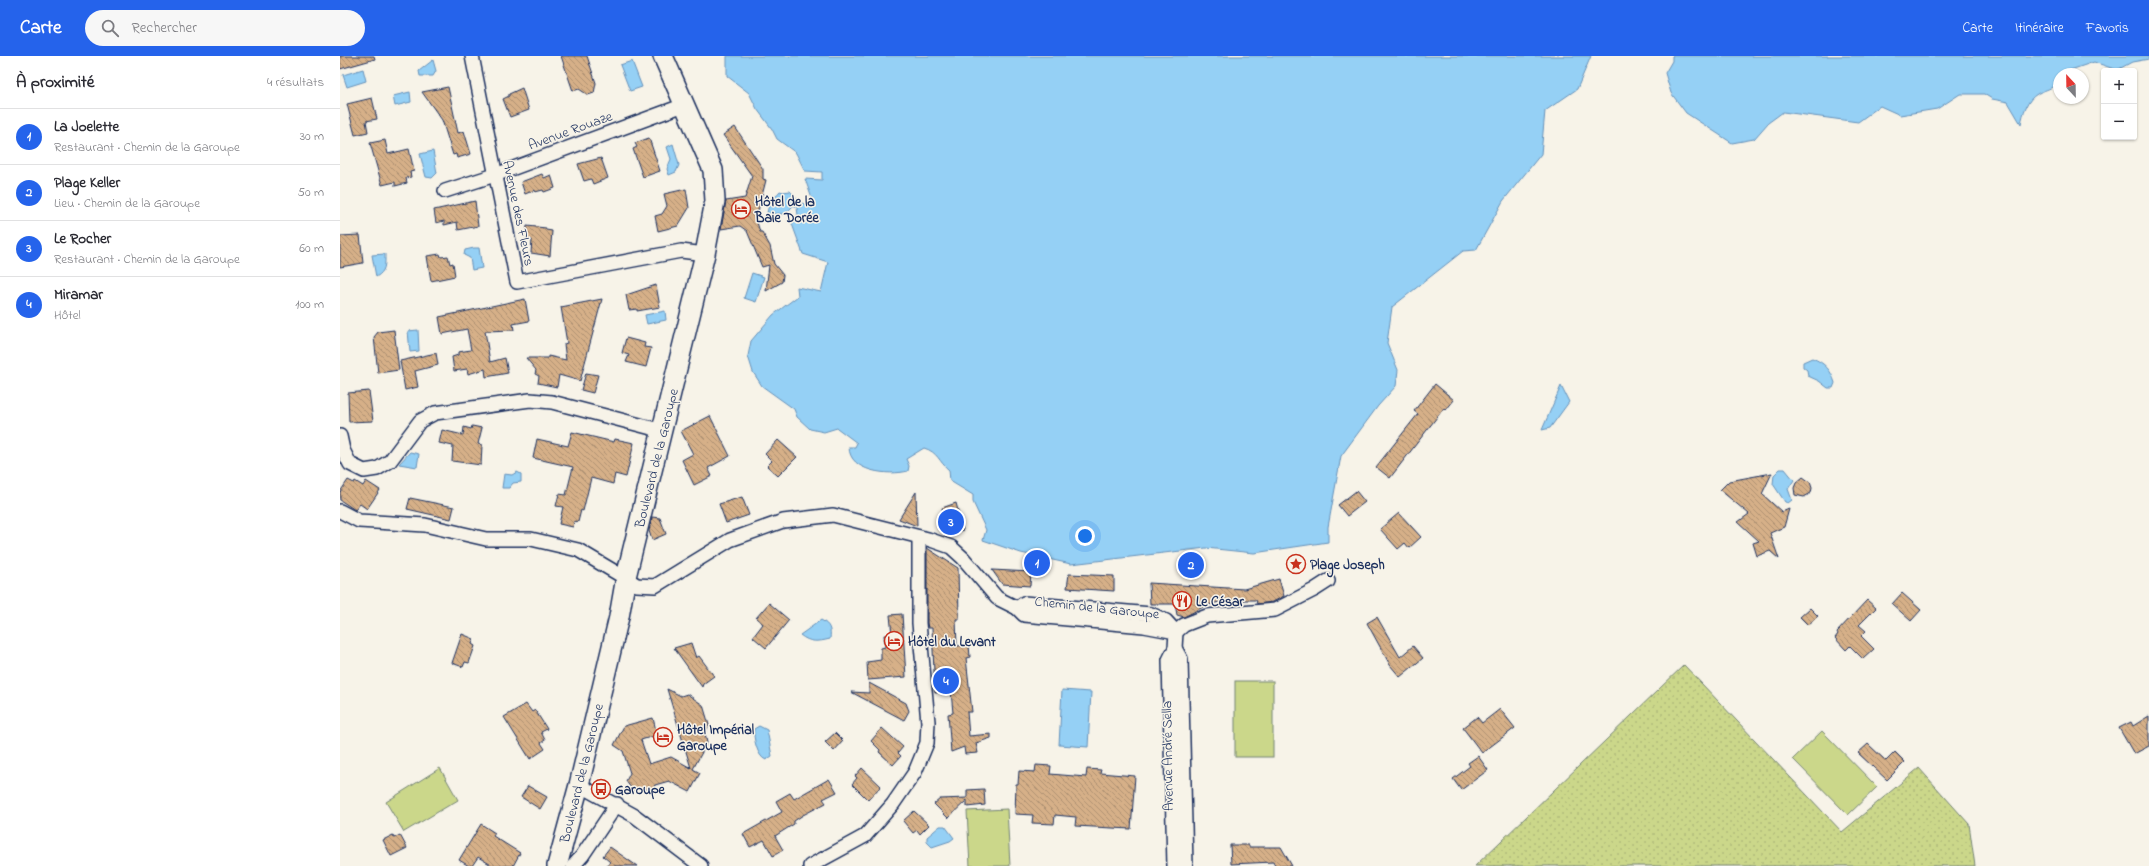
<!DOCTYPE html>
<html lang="fr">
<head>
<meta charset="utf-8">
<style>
	:root { --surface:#fff; --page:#f7f7f7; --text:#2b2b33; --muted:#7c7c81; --line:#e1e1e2; --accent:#2563eb }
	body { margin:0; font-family:"Indie Flower",sans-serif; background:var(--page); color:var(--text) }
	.controls { position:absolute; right:12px; top:12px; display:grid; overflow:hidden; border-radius:4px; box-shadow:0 1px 3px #0004 }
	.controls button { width:36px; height:36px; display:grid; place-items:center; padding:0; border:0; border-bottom:1px solid var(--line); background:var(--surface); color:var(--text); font:20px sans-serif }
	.compass { position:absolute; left:1713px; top:12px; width:36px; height:36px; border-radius:50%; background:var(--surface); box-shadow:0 1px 3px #0004; rotate:338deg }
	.you { position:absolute; left:745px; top:480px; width:14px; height:14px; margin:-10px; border:3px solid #fff; border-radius:50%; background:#1a73e8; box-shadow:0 0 0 6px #1a73e833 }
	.badge { display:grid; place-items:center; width:26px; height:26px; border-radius:50%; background:var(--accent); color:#fff; font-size:13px; font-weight:700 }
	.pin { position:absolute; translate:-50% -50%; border:2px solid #fff; box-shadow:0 1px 4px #0006 }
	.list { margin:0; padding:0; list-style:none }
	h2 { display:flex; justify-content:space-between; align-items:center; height:52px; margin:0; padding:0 16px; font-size:17px }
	h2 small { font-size:13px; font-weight:400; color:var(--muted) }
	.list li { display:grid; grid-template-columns:26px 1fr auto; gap:12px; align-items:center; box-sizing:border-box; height:56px; padding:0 16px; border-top:1px solid var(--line) }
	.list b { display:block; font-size:15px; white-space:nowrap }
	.list p { margin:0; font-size:13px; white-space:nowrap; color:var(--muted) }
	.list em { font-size:13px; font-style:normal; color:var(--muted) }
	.icon { flex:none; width:22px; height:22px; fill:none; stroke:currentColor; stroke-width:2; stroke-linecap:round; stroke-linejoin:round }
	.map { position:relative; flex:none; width:1809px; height:810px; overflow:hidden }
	header { display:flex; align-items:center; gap:24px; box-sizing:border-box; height:56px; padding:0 20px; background:var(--accent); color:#fff }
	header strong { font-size:19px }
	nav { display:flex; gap:22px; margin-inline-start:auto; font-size:14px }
	.search { width:280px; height:36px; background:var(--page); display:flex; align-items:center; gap:10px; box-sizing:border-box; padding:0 14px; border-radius:22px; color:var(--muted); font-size:15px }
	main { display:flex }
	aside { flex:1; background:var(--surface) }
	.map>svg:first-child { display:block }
	.park { fill:url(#park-dots); stroke:#738374 }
	.pitch { fill:#cbd78a; stroke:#738374 }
	.water { fill:#95d0f5; stroke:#6490b9 }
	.building { fill:url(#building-back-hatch); stroke:#1b2f5e }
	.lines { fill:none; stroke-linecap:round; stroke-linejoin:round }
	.street-casing { stroke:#1b2f5e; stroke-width:16 }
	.secondary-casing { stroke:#1b2f5e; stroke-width:22 }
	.street { stroke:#f7f3e8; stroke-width:13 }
	.secondary { stroke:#f7f3e8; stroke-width:19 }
	.labels { text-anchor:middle; stroke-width:3; stroke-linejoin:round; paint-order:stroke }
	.street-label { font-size:14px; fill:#1b2f5e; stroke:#f7f3e8 }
	.poi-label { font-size:14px; font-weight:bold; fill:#1b2f5e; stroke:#f7f3e8; text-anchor:start }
</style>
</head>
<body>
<header>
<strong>Carte</strong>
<div class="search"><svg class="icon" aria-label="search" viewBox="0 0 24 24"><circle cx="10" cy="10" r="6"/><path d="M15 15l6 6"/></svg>Rechercher</div>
<nav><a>Carte</a><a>Itinéraire</a><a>Favoris</a></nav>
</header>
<main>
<aside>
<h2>À proximité<small>4 résultats</small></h2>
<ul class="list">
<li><span class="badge">1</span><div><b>La Joelette</b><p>Restaurant · Chemin de la Garoupe</p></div><em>30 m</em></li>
<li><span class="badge">2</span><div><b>Plage Keller</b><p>Lieu · Chemin de la Garoupe</p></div><em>50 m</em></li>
<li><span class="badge">3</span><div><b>Le Rocher</b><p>Restaurant · Chemin de la Garoupe</p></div><em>60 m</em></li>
<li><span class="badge">4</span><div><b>Miramar</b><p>Hôtel</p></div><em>100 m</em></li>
</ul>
</aside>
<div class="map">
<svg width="1809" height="810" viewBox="0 0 1809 810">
	<defs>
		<pattern id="park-dots" width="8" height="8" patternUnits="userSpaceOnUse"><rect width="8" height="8" fill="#cbd78a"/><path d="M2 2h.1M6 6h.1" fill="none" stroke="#aeb97a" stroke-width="1.8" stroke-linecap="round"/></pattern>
		<pattern id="building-back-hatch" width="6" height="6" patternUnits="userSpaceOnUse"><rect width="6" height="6" fill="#d6b088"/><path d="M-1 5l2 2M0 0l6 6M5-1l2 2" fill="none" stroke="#ad9072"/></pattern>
	</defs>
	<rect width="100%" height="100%" fill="#f7f3e8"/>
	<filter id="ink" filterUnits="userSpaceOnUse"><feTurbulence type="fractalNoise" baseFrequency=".025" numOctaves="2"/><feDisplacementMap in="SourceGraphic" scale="8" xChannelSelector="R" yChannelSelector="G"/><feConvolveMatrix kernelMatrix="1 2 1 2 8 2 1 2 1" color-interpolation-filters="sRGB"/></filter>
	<g filter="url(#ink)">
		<path class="park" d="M 1344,609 L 1502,776 L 1579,712 L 1629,768 L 1635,810 L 1135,810 Z"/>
		<g class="pitch">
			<rect x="895" y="625" width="38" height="76"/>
			<path d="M 1482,675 L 1537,731 L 1508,759 L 1453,703 Z"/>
			<path d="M 100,712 L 118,744 L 64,776 L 46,746 Z"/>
			<path d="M 667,753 L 670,810 L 630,810 L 627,755 Z"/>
		</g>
		<g class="water">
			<path d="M 387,0 L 1251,0 L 1237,33 L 1205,55 L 1201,98 L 1163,145 L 1136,194 L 1123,195 L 1052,251 L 1047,287 L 1058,314 L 1056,330 L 1038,350 L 1001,400 L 988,471 L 988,486 L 914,497 L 866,492 L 731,508 L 681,497 L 643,484 L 646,474 L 633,446 L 633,439 L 610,425 L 609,414 C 599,406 598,396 584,392 L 566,403 L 569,410 L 568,415 C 549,420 509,416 509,391 L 515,391 L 517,387 L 497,372 L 484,376 L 470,373 L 457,361 L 454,353 L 422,330 L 413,316 L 408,300 L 411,285 L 433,259 L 458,240 L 457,231 L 481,236 L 488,206 L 463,198 L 452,168 L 458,159 L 457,152 L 454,149 L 445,158 L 427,157 L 429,148 L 440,135 L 443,136 L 450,135 L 461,147 L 475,151 L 465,123 L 482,124 L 482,116 L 465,115 L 456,97 L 437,83 L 432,73 L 417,53 L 409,37 L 387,20 Z"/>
			<path d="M 1332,0 L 1809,0 L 1809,3 L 1792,6 L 1777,14 L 1754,6 L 1719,18 C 1719,33 1707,32 1697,38 C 1687,44 1683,57 1681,68 L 1668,46 L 1652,43 L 1644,38 L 1620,38 L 1597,53 L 1560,59 L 1540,50 L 1518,66 L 1443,56 L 1428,67 L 1414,83 L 1392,87 L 1346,57 L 1331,37 L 1325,17 L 1332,5 Z"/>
			<path d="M 93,4 L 96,15 L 93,20 L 80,20 L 79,15 Z"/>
			<path d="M 292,5 L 302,31 L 290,35 L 280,9 Z"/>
			<path d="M 23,13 L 26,25 L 7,31 L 3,19 Z"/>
			<path d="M 70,36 L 71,46 L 55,50 L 53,40 Z"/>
			<path d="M 333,88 L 339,109 L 336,116 L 329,119 L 327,113 L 331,103 L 327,91 Z"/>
			<path d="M 93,95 L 97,117 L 92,122 L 86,121 L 80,98 Z"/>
			<path d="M 134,192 L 139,192 L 142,212 L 132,214 L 130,202 L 124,199 L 125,194 Z"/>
			<path d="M 45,198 C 45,209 46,215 36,221 L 32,199 Z"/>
			<path d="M 412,217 L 424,221 L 416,246 L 404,242 Z"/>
			<path d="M 325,255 L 326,264 L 307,268 L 305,259 Z"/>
			<path d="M 78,274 L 79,295 L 70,296 L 68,275 Z"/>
			<path d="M 1472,302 C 1485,307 1491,314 1495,327 L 1493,332 L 1488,332 L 1479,325 L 1468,320 L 1467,314 L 1463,311 L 1463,306 Z"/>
			<path d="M 1221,330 L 1229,346 L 1210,372 L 1202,374 Z"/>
			<path d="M 70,396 L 79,398 L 77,411 L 59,408 Z"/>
			<path d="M 1440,413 L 1445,413 L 1454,424 L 1448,433 L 1452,444 L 1448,447 L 1445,446 L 1433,428 L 1434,419 Z"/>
			<path d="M 177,416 L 181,418 L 181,426 L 173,427 L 169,432 L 162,432 L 164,418 L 172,419 Z"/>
			<path d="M 481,564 C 490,569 491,573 490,583 C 478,586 470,587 460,579 Z"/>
			<path d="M 722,634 L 751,636 L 748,691 L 719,689 Z"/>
			<path d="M 419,670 L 427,674 L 432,700 L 426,704 C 417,701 413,681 414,673 Z"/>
			<path d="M 600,770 L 605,770 L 614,782 L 610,785 L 592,791 L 587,786 L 587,781 Z"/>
		</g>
		<g class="building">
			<path d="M 0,0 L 34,0 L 35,3 L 0,13 Z"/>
			<path d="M 221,0 L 247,0 L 256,27 L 254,37 L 248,39 L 239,33 L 233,35 Z"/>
			<path d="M 108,31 L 118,77 L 124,75 L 131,98 L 117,102 L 116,98 L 113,99 L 102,64 L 82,36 Z"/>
			<path d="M 182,32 L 189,54 L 170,61 L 163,43 L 169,40 L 169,38 Z"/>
			<path d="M 32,42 L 37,63 L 26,65 L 28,76 L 15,79 L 7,48 Z"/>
			<path d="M 395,71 L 423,113 L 423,123 L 426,124 L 416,163 L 420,176 L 422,176 L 430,190 L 434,208 L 443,219 L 442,226 L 426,235 L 429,209 L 422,211 L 407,175 L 400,170 L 381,173 L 386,145 L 405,142 L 412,120 L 383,79 Z"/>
			<path d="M 309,82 L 320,115 L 303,121 L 293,93 L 297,91 L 295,87 Z"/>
			<path d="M 45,84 L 48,98 L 69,93 L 74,115 L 70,116 L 71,121 L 66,122 L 67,127 L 55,130 L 55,126 L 42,129 L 30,87 Z"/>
			<path d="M 261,102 L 268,122 L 253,128 L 251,123 L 244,125 L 238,108 Z"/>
			<path d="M 202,118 L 204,122 L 211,119 L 215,132 L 204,136 L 203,134 L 195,136 L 195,134 L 185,138 L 181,126 Z"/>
			<path d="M 346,133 L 349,152 L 338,170 L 318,175 L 315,160 L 322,158 L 327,150 L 324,138 Z"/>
			<path d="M 135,145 L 138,170 L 118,174 L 117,166 L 104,169 L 104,165 L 96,167 L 94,154 Z"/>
			<path d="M 187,170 L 206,172 L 206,174 L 212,175 L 210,200 L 191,197 L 192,184 L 186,183 Z"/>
			<path d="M 20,179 L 23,207 L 0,211 L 0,180 Z"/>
			<path d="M 100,198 L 101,201 L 108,200 L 110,208 L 113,207 L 115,220 L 91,225 L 87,200 Z"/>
			<path d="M 316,229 L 320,251 L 297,255 L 297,253 L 289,254 L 286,239 Z"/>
			<path d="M 185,243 L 189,265 L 173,268 L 174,274 L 145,275 L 150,306 L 165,302 L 168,317 L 146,321 L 145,313 L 128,318 L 127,313 L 114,315 L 112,301 L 118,299 L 118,296 L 131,294 L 127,273 L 102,278 L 99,261 Z"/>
			<path d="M 262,243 L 240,325 L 219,319 L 217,331 L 198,327 L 199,320 L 195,318 L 196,314 L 186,302 L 208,302 L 208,300 L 226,304 L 224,288 L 227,287 L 221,251 Z"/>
			<path d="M 54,274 L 59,314 L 38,317 L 34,281 L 38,276 Z"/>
			<path d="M 286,282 L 305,287 L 304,291 L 311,292 L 306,311 L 286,306 L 289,299 L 282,297 Z"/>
			<path d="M 96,297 L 98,309 L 75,315 L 78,331 L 65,334 L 60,305 Z"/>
			<path d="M 246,317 L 258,319 L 253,337 L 241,334 Z"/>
			<path d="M 1095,328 L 1114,344 L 1106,354 L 1104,352 L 1050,422 L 1036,411 L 1078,358 L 1074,355 Z"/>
			<path d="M 29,335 L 33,365 L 9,366 L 8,337 Z"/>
			<path d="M 370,360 L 390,400 L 368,412 L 372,420 L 354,429 L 342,404 L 353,398 L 341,375 Z"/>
			<path d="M 132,370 L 142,372 L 138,388 L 142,389 L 141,409 L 112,405 L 113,390 L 99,387 L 102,374 L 123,379 L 124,371 L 131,373 Z"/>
			<path d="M 232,376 L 274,386 L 275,383 L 294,387 L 286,421 L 275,418 L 273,428 L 251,422 L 243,455 L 241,454 L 238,466 L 234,465 L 233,471 L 219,468 L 223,451 L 216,450 L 219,438 L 226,439 L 233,411 L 193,402 L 197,383 L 228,390 Z"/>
			<path d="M 438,384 L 457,401 L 438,420 L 427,410 L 432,405 L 425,398 Z"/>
			<path d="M 1432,417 L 1422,438 L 1442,456 L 1449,453 L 1444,471 L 1430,477 L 1439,503 L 1430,495 L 1417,500 L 1413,487 L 1419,485 L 1398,466 L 1409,458 L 1380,434 L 1389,425 Z"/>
			<path d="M 1463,421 L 1470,426 L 1472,432 L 1471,437 L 1464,441 L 1455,439 L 1454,432 L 1456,427 Z"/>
			<path d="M 8,424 L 14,427 L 15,425 L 23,430 L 26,425 L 40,434 L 27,453 L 20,448 L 15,454 L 0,444 L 0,436 Z"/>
			<path d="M 1016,435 L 1025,446 L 1007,460 L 998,449 Z"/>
			<path d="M 576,436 L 577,470 L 559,463 Z"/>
			<path d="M 402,441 L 409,459 L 386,467 L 379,448 Z"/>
			<path d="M 70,442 L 114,451 L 111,463 L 67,453 Z"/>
			<path d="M 616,447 L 623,474 L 609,478 L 602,452 Z"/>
			<path d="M 1059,457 L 1081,481 L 1069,492 L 1065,487 L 1058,493 L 1040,473 Z"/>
			<path d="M 312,461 L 320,462 L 326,478 L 312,484 L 309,475 Z"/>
			<path d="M 587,492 L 618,512 L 619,563 L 616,563 L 617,590 L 629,589 L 630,601 L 626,602 L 632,656 L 627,656 L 629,680 L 651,678 L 651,682 L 636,687 L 638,697 L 625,698 L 624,691 L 611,696 L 608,658 L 613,657 L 611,635 L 595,637 L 592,572 L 588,572 L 587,567 Z"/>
			<path d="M 652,514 L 691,516 L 690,530 L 662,528 Z"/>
			<path d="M 729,518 L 774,520 L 774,535 L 727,532 Z"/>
			<path d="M 939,523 L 944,540 L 933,546 L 917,548 L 916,544 L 886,544 L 865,550 L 844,561 L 837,559 L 835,548 L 810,548 L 809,527 L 904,533 Z"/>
			<path d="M 1562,537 L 1581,554 L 1571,565 L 1552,548 Z"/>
			<path d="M 1527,544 L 1536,552 L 1519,569 L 1526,575 L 1521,580 L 1534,593 L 1523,603 L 1510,590 L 1506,594 L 1495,582 L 1498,578 L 1497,576 Z"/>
			<path d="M 429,547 L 449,564 L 426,592 L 413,581 L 423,568 L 416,562 Z"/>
			<path d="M 1470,552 L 1478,560 L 1468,569 L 1460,561 Z"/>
			<path d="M 562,558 L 566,621 L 528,624 L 527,606 L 541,604 L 541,592 L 545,591 L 544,579 L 552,579 L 550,559 Z"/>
			<path d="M 1037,561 L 1060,601 L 1073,590 L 1083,602 L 1060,621 L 1050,609 L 1027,567 Z"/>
			<path d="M 122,578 L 134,583 L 132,588 L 135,590 L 129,607 L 125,606 L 123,611 L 112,607 Z"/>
			<path d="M 351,587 L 356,602 L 359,600 L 374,620 L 363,628 L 362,631 L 334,592 Z"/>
			<path d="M 529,627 L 566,647 L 569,655 L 564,664 L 511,636 L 529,637 Z"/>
			<path d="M 327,633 L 341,640 L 347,638 L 363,649 L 369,669 L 365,677 L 367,687 L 353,713 L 360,717 L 350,736 L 329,725 L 315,729 L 312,736 L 303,732 L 293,735 L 286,725 L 290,717 L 283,695 L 274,689 L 284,670 L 313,662 L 317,679 L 301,684 L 309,708 L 331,701 L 351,712 Z"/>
			<path d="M 186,648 L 192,656 L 195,654 L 207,673 L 201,676 L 205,684 L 201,687 L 205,693 L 190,703 L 164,661 Z"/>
			<path d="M 1160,653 L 1175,672 L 1142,697 L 1123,672 L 1137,661 L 1142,667 Z"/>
			<path d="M 1809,660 L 1809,690 L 1794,698 L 1779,672 L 1791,666 L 1793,670 Z"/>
			<path d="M 542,672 L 563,691 L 558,697 L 561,700 L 553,709 L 539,696 L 540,694 L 531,685 Z"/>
			<path d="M 495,677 L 503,685 L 494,695 L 485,686 Z"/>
			<path d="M 1528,688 L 1546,705 L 1555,696 L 1565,706 L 1547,724 L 1518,697 Z"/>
			<path d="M 1138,700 L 1148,714 L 1121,734 L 1113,723 L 1130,710 L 1128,707 Z"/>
			<path d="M 696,709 L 711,710 L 710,718 L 746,721 L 747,713 L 761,714 L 760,717 L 795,720 L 791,773 L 735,770 L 736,761 L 715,759 L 714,768 L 692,767 L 693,759 L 675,758 L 676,728 L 678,728 L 679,715 L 695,716 Z"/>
			<path d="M 522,712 L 541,730 L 528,744 L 512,728 L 517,722 L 515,720 Z"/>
			<path d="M 489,723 L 497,736 L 483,743 L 486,747 L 463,759 L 454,765 L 454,768 L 435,780 L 443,794 L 433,800 L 424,784 L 410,791 L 403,778 L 442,756 L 436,745 L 450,737 L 454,743 Z"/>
			<path d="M 188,730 L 207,741 L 200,753 L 181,741 Z"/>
			<path d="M 644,733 L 645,749 L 627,751 L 627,744 L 608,762 L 594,748 L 600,743 L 627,742 L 627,734 Z"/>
			<path d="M 574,755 L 589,769 L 580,778 L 577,774 L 573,777 L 563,765 Z"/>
			<path d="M 141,768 L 155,777 L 153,780 L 180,797 L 173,810 L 153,810 L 138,801 L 132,810 L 129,810 L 119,804 Z"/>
			<path d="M 53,779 L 54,782 L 60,779 L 67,792 L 51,800 L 43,784 Z"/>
			<path d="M 890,789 L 909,789 L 909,791 L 941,791 L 952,810 L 935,810 L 933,806 L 891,808 Z"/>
			<path d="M 270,791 L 277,796 L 297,810 L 267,810 L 270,806 L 263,800 Z"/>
		</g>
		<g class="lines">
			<g class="street-casing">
				<g id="street">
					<path d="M 132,0 L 177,226 L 341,195 L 365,198"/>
					<path d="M 105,135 L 155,119 L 344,49"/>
					<path d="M 0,380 L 3,394 L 10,408 L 24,415 L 37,413 L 50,405 L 80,365 L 95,357 L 190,344 L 212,346 L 323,375"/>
					<path d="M 0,455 L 19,465 L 85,469 L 146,483 L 191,483 L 238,494 L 297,529 L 315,530 L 390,484 L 443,465 L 493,459 L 588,483 L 611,491 L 623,502 L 657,542 L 677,552 L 684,559 L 804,570 L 836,576 L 844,569 L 867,560 L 935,554 L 974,534 L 988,525"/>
					<path d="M 677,552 L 684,547 L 811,558 L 826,565 L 836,576"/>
					<path d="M 835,592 L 841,603 L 846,810"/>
					<path d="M 239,729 L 295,760 L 361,810"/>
					<path d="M 233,810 L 242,800 L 277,748"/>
					<path d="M 470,810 L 525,780 L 553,748 L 575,716 L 587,687 L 588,666 L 579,567 L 579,481"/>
					<path d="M 834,810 L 829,604 L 835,592 L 836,576"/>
				</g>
			</g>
			<g class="secondary-casing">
				<path id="secondary" d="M 217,810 L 239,729 L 279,561 L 286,521 L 365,198 L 375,145 L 373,114 L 323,0"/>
			</g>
			<use href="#street" class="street"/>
			<use href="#secondary" class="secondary"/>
		</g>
	</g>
	<defs>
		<g id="hotel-ring" transform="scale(1)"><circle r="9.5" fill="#f7f3e8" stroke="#c8321e" stroke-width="1.5"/><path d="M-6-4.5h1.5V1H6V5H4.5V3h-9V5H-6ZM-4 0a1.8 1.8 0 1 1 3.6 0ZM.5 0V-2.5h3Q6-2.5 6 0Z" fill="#c8321e"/></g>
		<g id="sight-ring" transform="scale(1)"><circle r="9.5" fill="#f7f3e8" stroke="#c8321e" stroke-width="1.5"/><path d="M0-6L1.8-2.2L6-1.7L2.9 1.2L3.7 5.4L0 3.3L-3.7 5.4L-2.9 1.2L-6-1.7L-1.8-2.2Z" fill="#c8321e"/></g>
		<g id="restaurant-ring" transform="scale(1)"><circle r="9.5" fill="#f7f3e8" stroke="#c8321e" stroke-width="1.5"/><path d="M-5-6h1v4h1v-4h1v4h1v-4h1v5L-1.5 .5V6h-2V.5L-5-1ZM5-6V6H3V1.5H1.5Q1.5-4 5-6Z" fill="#c8321e"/></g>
		<g id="bus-ring" transform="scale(1)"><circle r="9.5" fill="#f7f3e8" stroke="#c8321e" stroke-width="1.5"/><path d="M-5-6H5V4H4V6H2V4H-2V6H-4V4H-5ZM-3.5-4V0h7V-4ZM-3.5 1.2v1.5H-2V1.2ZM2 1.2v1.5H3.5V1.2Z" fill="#c8321e"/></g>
	</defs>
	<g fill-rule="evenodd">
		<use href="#hotel-ring" x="401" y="153"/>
		<use href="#sight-ring" x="956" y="508"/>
		<use href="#restaurant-ring" x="842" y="545"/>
		<use href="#hotel-ring" x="554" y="585"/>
		<use href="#hotel-ring" x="323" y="681"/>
		<use href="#bus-ring" x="261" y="733"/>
	</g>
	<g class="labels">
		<g class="street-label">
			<text transform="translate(230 74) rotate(-20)" y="5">Avenue Rouaze</text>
			<text transform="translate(179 157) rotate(78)" y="5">Avenue des Fleurs</text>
			<text transform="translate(316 402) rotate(-76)" y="5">Boulevard de la Garoupe</text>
			<text transform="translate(757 551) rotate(6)" y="5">Chemin de la Garoupe</text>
			<text transform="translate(827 700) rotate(-91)" y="5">Avenue André Sella</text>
			<text transform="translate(241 717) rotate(-76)" y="5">Boulevard de la Garoupe</text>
		</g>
		<g class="poi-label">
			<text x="415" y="150">Hôtel de la<tspan x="415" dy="16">Baie Dorée</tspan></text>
			<text x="970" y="513">Plage Joseph</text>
			<text x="856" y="550">Le César</text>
			<text x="568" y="590">Hôtel du Levant</text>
			<text x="337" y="678">Hôtel Impérial<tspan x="337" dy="16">Garoupe</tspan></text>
			<text x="275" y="738">Garoupe</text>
		</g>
	</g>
</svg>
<div class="controls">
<button>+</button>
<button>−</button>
</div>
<svg class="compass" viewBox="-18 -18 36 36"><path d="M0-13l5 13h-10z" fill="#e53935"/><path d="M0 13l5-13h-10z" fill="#7c7c81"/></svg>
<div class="you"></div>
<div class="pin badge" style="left:697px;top:507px">1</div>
<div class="pin badge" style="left:851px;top:509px">2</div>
<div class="pin badge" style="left:611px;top:466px">3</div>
<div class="pin badge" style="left:606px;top:625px">4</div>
</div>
</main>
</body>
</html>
